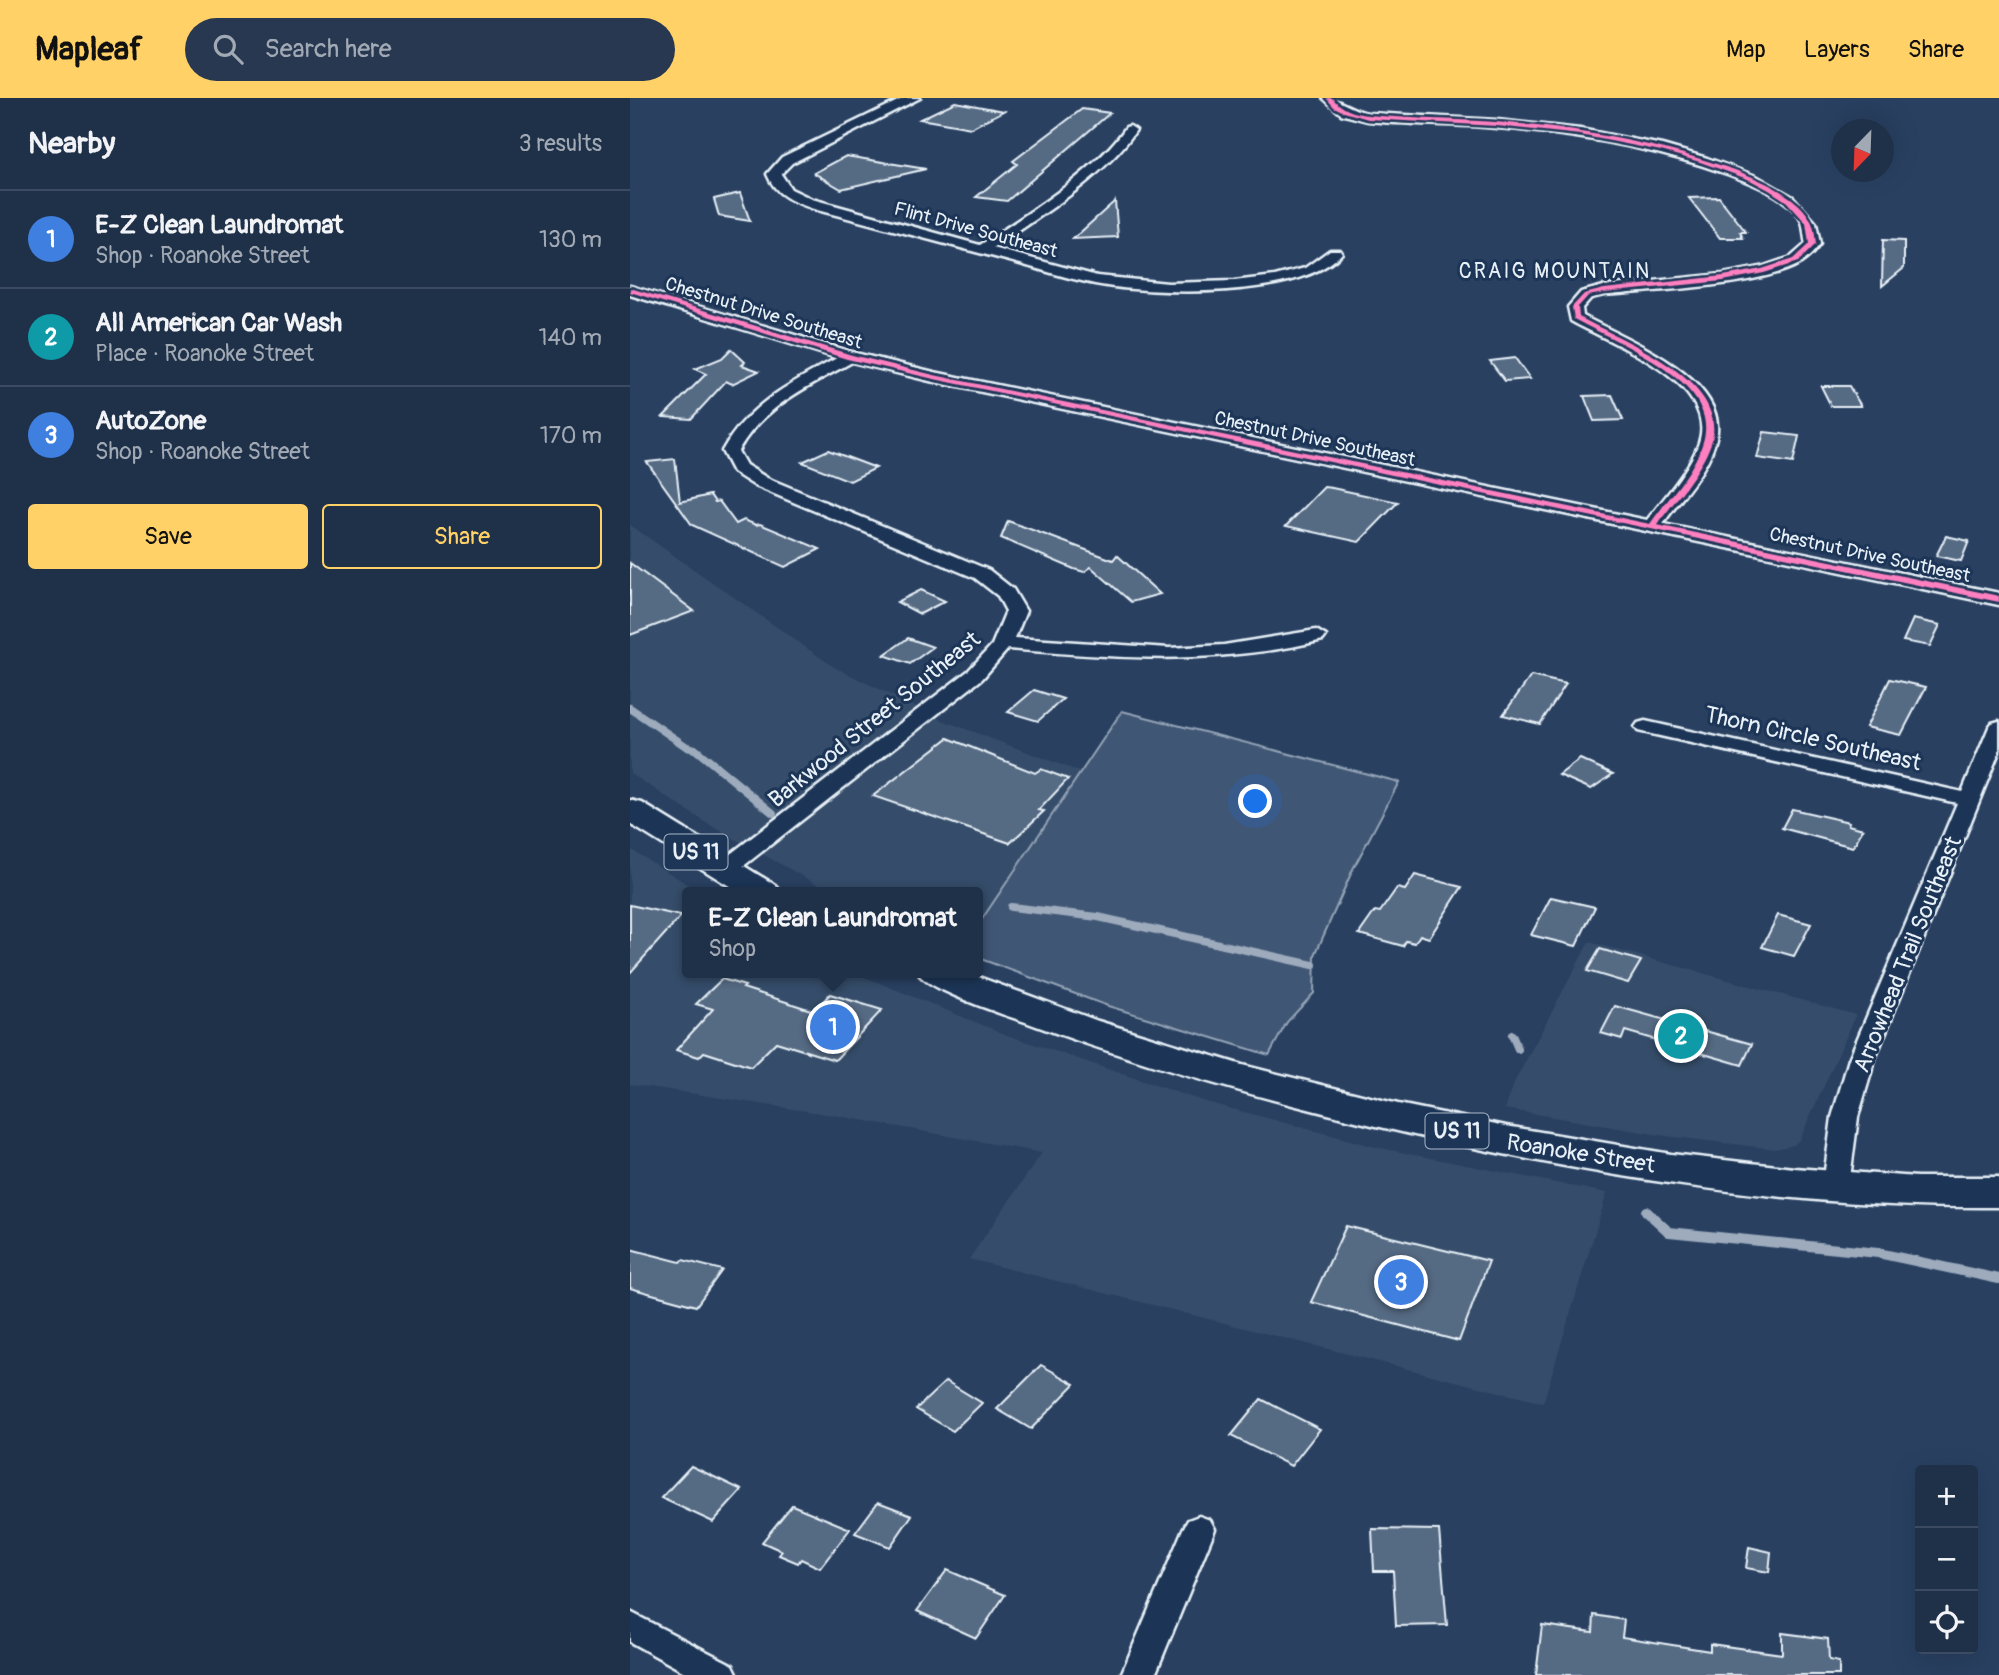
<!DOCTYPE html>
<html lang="en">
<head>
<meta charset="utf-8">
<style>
	:root { --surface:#1f3049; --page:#273850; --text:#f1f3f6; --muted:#a1a9b4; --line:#3c4b61; --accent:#ffd166 }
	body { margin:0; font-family:Pangolin,sans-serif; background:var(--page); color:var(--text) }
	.controls { position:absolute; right:21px; bottom:21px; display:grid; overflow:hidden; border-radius:7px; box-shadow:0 7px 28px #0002 }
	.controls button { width:63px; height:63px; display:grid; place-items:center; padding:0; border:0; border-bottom:2px solid var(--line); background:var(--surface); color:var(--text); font:35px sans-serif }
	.compass { position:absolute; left:1201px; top:21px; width:63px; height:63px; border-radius:50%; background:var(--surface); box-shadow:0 7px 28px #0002; rotate:203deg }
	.you { position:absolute; left:626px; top:704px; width:24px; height:24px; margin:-18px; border:5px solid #fff; border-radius:50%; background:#1a73e8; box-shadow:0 0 0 10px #1a73e833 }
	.badge { display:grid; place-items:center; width:46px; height:46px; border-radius:50%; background:var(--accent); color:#fff; font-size:23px; font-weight:700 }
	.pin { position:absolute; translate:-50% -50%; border:4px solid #fff; box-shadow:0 2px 7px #0006 }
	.popup { position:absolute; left:52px; top:789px; width:301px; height:91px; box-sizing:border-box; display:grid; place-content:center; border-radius:7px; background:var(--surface); filter:drop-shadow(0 2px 5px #0005); font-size:23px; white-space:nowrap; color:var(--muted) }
	.popup b { font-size:26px; color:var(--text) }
	.popup::after { content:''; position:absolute; left:50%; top:100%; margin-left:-14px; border:14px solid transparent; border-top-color:var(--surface) }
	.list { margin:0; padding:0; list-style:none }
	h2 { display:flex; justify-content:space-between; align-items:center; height:91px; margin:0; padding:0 28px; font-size:30px }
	h2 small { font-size:23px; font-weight:400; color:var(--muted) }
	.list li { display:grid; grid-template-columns:46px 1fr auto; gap:21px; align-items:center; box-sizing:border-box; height:98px; padding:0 28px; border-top:2px solid var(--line) }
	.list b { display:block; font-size:26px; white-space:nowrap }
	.list p { margin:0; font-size:23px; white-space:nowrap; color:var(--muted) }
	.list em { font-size:23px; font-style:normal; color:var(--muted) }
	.actions { display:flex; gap:14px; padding:21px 28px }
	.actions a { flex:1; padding:16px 0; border:2px solid var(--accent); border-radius:7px; text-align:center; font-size:24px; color:var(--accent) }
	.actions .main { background:var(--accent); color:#111 }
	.icon { flex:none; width:38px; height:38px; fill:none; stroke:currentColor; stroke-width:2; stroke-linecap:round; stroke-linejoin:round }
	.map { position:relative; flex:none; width:1369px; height:1577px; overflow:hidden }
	header { display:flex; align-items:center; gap:42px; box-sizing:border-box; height:98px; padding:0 35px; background:var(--accent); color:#111 }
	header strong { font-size:33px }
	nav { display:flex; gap:38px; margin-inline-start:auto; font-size:24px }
	.search { width:490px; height:63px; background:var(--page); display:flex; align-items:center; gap:18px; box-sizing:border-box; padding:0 24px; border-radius:38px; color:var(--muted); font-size:26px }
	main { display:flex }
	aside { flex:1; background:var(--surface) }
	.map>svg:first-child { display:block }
	.built { fill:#364d6b }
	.green { fill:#415774; stroke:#94a4b6; stroke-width:2 }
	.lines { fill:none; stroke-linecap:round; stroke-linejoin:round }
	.stream-far1 { stroke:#9dabbd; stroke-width:8 }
	.stream { stroke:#9dabbd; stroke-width:10 }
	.building { fill:#556a83; stroke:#e8f1f8; stroke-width:2 }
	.minor-casing { stroke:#e8f1f8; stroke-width:5 }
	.primary-casing { stroke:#e8f1f8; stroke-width:5 }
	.minor { fill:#1d3557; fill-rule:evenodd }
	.primary { fill:#1d3557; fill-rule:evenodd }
	.cycleway-casing { stroke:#1d3557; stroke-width:5 }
	.cycleway { fill:#ff80c0; fill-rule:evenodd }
	.labels { text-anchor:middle; stroke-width:6; stroke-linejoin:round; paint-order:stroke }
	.far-street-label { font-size:19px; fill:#e8f1f8; stroke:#1d3557 }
	.far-neighbourhood-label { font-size:21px; letter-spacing:2px; fill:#e8f1f8; stroke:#1d3557 }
	.shield { fill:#1d3557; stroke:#abb9c8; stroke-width:2 }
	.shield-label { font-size:21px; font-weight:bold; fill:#e8f1f8 }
	.street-label { font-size:23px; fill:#e8f1f8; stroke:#1d3557 }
</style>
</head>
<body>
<header>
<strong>Mapleaf</strong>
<div class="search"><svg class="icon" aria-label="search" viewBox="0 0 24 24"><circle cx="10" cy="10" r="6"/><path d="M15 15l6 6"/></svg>Search here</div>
<nav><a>Map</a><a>Layers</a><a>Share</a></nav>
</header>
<main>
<aside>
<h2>Nearby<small>3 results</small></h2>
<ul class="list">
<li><span class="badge" style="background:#3f7fe0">1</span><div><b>E-Z Clean Laundromat</b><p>Shop · Roanoke Street</p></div><em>130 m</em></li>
<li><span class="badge" style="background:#0f9aa8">2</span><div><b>All American Car Wash</b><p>Place · Roanoke Street</p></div><em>140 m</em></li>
<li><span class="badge" style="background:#3f7fe0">3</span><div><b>AutoZone</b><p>Shop · Roanoke Street</p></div><em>170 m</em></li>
</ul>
<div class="actions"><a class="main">Save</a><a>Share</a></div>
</aside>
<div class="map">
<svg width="1369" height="1577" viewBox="0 0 1369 1577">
	<rect width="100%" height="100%" fill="#294061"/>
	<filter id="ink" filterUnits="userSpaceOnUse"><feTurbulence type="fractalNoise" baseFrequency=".0143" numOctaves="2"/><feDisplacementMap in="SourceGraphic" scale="14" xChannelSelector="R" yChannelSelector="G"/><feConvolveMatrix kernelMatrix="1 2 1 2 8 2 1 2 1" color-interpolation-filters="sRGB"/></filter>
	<g filter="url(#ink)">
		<g class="built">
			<path d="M 0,427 L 204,569 L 312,622 L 450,674 L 348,827 L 348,794 L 201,794 L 78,726 L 0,675 Z"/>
			<path d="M 0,751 L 70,794 L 58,794 L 58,875 L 225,875 L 377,937 L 572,1003 L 750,1050 L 977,1095 L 913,1305 L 339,1161 L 412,1055 L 209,1018 L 0,986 Z"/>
			<path d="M 959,844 L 1226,917 L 1170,1041 L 1164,1047 L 1145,1051 L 1036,1038 L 875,1011 L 885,983 Z"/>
		</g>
		<path class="green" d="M 492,613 L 769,684 L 723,771 L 685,857 L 684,895 L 657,924 L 639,957 L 478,908 L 348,860 L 348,827 Z"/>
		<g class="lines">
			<g class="stream-far1">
				<path d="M 0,610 L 57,649 L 65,651 L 143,715"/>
				<path d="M 381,809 L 468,819 L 683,867"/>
				<path d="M 882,937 L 888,951"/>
			</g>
			<path class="stream" d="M 1016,1113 L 1039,1134 L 1248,1155 L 1369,1181"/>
		</g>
		<g class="building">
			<path d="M 325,4 L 374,13 L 341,30 L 290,21 Z"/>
			<path d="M 452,11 L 480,15 L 377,103 L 346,99 L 387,66 L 383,63 Z"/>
			<path d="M 216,58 L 296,71 L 211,91 L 184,75 Z"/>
			<path d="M 110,95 L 120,123 L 89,118 L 84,101 Z"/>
			<path d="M 1089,99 L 1116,134 L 1110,134 L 1113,140 L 1090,140 L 1059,100 Z"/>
			<path d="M 485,103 L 488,139 L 443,141 Z"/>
			<path d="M 1253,142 L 1274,143 L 1274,170 L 1252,188 Z"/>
			<path d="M 101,251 L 115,264 L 112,267 L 129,273 L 102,286 L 96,283 L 61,321 L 33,319 L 76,276 L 65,271 L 92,260 Z"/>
			<path d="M 885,260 L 900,281 L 875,283 L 860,263 Z"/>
			<path d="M 1191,288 L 1219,288 L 1231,308 L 1201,308 Z"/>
			<path d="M 982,297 L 993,322 L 964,323 L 954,298 Z"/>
			<path d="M 1134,334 L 1169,338 L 1163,365 L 1127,360 Z"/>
			<path d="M 198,352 L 246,370 L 220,383 L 172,364 Z"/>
			<path d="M 45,361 L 50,404 L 80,397 L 85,404 L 89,403 L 106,426 L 114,422 L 126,427 L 130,426 L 190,451 L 155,469 L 62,427 L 17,364 Z"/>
			<path d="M 694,389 L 702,390 L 768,404 L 729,444 L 656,428 Z"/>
			<path d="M 378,423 L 483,462 L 487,457 L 530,496 L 501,504 L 461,469 L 454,474 L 444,471 L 371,440 Z"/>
			<path d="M 1316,438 L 1339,443 L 1331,463 L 1306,458 Z"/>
			<path d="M 0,465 L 64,513 L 0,537 Z"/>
			<path d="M 291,492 L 315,503 L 290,516 L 267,504 Z"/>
			<path d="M 1283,521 L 1310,527 L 1300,548 L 1273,543 Z"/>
			<path d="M 278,540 L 303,549 L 280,566 L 254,557 Z"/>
			<path d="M 901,578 L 936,586 L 910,626 L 873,617 Z"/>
			<path d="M 1260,581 L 1296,589 L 1271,637 L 1236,629 Z"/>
			<path d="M 404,592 L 433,601 L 408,623 L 378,614 Z"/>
			<path d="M 318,640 L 405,675 L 411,671 L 438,681 L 409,712 L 414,713 L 380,745 L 243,698 Z"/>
			<path d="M 950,661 L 983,676 L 961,691 L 929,677 Z"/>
			<path d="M 1162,711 L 1219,724 L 1218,727 L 1233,731 L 1223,749 L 1152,730 Z"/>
			<path d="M 785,777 L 832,789 L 799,840 L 790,837 L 785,845 L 776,843 L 773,848 L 729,836 L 745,813 L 750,814 L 767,790 L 775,792 Z"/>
			<path d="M 921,799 L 965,809 L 946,848 L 901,837 Z"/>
			<path d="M 0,807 L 51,818 L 0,875 Z"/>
			<path d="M 1148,817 L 1181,826 L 1164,858 L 1132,849 Z"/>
			<path d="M 970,851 L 1011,863 L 998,885 L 957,873 Z"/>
			<path d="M 92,881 L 115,888 L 113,890 L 184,913 L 200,896 L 252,912 L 205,962 L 146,944 L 121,969 L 74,954 L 69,959 L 46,952 L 83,911 L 66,906 Z"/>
			<path d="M 985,908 L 1122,946 L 1112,967 L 995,933 L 992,941 L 971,935 Z"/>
			<path d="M 716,1128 L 859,1163 L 829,1243 L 681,1204 Z"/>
			<path d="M 0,1151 L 50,1164 L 53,1162 L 92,1172 L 66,1208 L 0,1190 Z"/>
			<path d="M 411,1267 L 445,1286 L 401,1331 L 367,1311 Z"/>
			<path d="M 316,1283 L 352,1305 L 323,1333 L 286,1311 Z"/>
			<path d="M 631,1301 L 690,1331 L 661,1368 L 601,1338 Z"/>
			<path d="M 61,1368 L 112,1392 L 83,1424 L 31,1400 Z"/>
			<path d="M 248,1404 L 282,1417 L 260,1449 L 225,1435 Z"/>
			<path d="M 162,1407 L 220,1431 L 190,1470 L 171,1461 L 168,1465 L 149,1457 L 152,1453 L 132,1444 Z"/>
			<path d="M 742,1431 L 809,1432 L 817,1527 L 766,1528 L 763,1473 L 744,1473 Z"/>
			<path d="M 1119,1449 L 1141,1454 L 1139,1474 L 1116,1470 Z"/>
			<path d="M 317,1472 L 375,1497 L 346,1540 L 287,1513 Z"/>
			<path d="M 964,1517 L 994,1522 L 992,1539 L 1080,1553 L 1080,1546 L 1152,1556 L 1152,1535 L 1198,1541 L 1199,1562 L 1209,1564 L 1209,1577 L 906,1577 L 912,1527 L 963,1534 Z"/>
		</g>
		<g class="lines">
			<g class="minor-casing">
				<g id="minor">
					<path d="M 274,0 L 290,0 L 162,65 L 151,76 L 161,91 L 182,101 L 350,147 C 394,118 467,73 496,29 L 500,28 L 506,32 C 478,76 407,121 363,150 L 467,178 L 538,185 L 604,183 L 645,178 L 675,170 L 700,152 L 710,152 L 712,155 C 671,202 523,197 465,186 C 434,180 403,169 372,161 C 311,145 249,128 187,112 C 166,105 146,99 137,76 L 152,59 Z"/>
					<path d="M 693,0 C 709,0 721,12 738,15 L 867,22 L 950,31 L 1032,47 L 1077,60 L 1126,78 L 1163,99 L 1186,125 L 1190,146 C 1185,153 1177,161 1171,165 C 1130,189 1024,192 974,197 L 961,200 L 952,210 L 953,218 C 993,240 1100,280 1086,340 C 1079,372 1051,399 1033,426 L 1369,495 L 1369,507 L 304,284 L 222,264 C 179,288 133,308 108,353 L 116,367 L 137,380 L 359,472 L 383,491 L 396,513 L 385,540 L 539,550 L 594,547 L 686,532 L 696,538 L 693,542 C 588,568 484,560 378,551 L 352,581 L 102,777 L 86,777 L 83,772 L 86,767 L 338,573 L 362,547 L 376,513 L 368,498 L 345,480 L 125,388 L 103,374 L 92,353 C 118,306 161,285 207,260 L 0,197 L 0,188 L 225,255 L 304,274 L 1017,422 C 1034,400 1067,364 1071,336 C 1078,280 980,245 941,223 L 938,209 L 951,194 L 974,188 L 1093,176 L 1131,169 L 1161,159 L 1176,146 C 1174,139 1174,130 1172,124 C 1160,99 1121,85 1097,76 C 1022,49 945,36 866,30 C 823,26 780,27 738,23 L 711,16 Z"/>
					<path d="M 1015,623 L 1332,694 L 1359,629 L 1362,625 L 1369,623 L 1369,654 L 1245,961 L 1228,1019 L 1219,1088 L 1215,1095 L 1206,1098 L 1197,1095 L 1193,1088 L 1202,1019 L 1219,961 L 1327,705 L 1008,633 L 1005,629 L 1008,625 Z"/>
					<path d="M 569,1418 L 580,1422 L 585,1431 L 525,1577 L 491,1577 L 553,1431 L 558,1422 Z"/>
					<path d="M 0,1514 L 103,1567 L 108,1577 L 60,1577 L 0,1544 Z"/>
				</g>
			</g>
			<g class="primary-casing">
				<g id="primary">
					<path d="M 0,702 L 12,705 L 145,787 L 151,794 L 109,794 L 0,726 Z"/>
					<path d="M 288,875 L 338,875 L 468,923 L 612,967 L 768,1006 L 876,1028 L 1041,1056 L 1164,1070 L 1287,1079 L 1369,1079 L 1369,1109 C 1158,1111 947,1076 742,1027 C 626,999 510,967 398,925 C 375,917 298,892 288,875 Z"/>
				</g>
			</g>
			<use href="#minor" class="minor"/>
			<use href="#primary" class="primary"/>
			<g class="cycleway-casing">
				<path id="cycleway" d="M 696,0 L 702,0 C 712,11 723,15 738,17 C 780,21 823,21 865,24 C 947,30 1027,45 1105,72 C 1129,81 1172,99 1182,125 C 1185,132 1185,140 1186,146 L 1168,164 L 1134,175 L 1093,183 L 974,195 L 958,198 L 948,209 L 949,219 C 991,242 1090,278 1083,336 C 1080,363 1043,405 1027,427 L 1369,498 L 1369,504 L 304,281 L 217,261 L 0,194 L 0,190 L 222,257 L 304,277 L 1020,426 C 1038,400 1066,372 1074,340 C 1088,282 983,243 944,221 L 942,209 L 954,196 L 974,191 L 1093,178 L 1132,171 L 1163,161 L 1179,146 L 1176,125 L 1156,103 L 1139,92 L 1120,82 L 1070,64 L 1031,53 L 950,37 L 867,28 L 738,21 L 714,14 L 704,9 Z"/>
			</g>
			<use href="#cycleway" class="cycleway"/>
		</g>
	</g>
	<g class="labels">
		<g class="far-street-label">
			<text transform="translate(346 131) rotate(15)" y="7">Flint Drive Southeast</text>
			<text transform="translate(134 214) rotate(17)" y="7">Chestnut Drive Southeast</text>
			<text transform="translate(685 340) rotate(12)" y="7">Chestnut Drive Southeast</text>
			<text transform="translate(1240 456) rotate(12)" y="7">Chestnut Drive Southeast</text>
		</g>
		<g class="far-neighbourhood-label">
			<text x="925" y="180">CRAIG MOUNTAIN</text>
		</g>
		<g class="shield">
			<rect x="34.5" y="736.5" width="63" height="35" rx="5"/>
			<rect x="795.5" y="1015.5" width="63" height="35" rx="5"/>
		</g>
		<g class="shield-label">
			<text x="66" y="761">US 11</text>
			<text x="827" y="1040">US 11</text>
		</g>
		<g class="street-label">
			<text transform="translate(244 621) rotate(-39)" y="8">Barkwood Street Southeast</text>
			<text transform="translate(1183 640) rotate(13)" y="8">Thorn Circle Southeast</text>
			<text transform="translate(1277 856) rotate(-68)" y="8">Arrowhead Trail Southeast</text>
			<text transform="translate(951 1055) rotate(9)" y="8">Roanoke Street</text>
		</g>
	</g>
</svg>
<div class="controls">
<button>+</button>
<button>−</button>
<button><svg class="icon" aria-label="locate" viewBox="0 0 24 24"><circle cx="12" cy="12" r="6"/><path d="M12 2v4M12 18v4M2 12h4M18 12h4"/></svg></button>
</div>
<svg class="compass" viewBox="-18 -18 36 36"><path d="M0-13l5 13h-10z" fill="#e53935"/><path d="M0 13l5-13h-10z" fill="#a1a9b4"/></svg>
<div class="you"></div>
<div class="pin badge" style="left:203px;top:929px;background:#3f7fe0">1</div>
<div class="popup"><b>E-Z Clean Laundromat</b>Shop</div>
<div class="pin badge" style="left:1051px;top:938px;background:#0f9aa8">2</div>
<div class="pin badge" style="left:771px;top:1184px;background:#3f7fe0">3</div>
</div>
</main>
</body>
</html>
